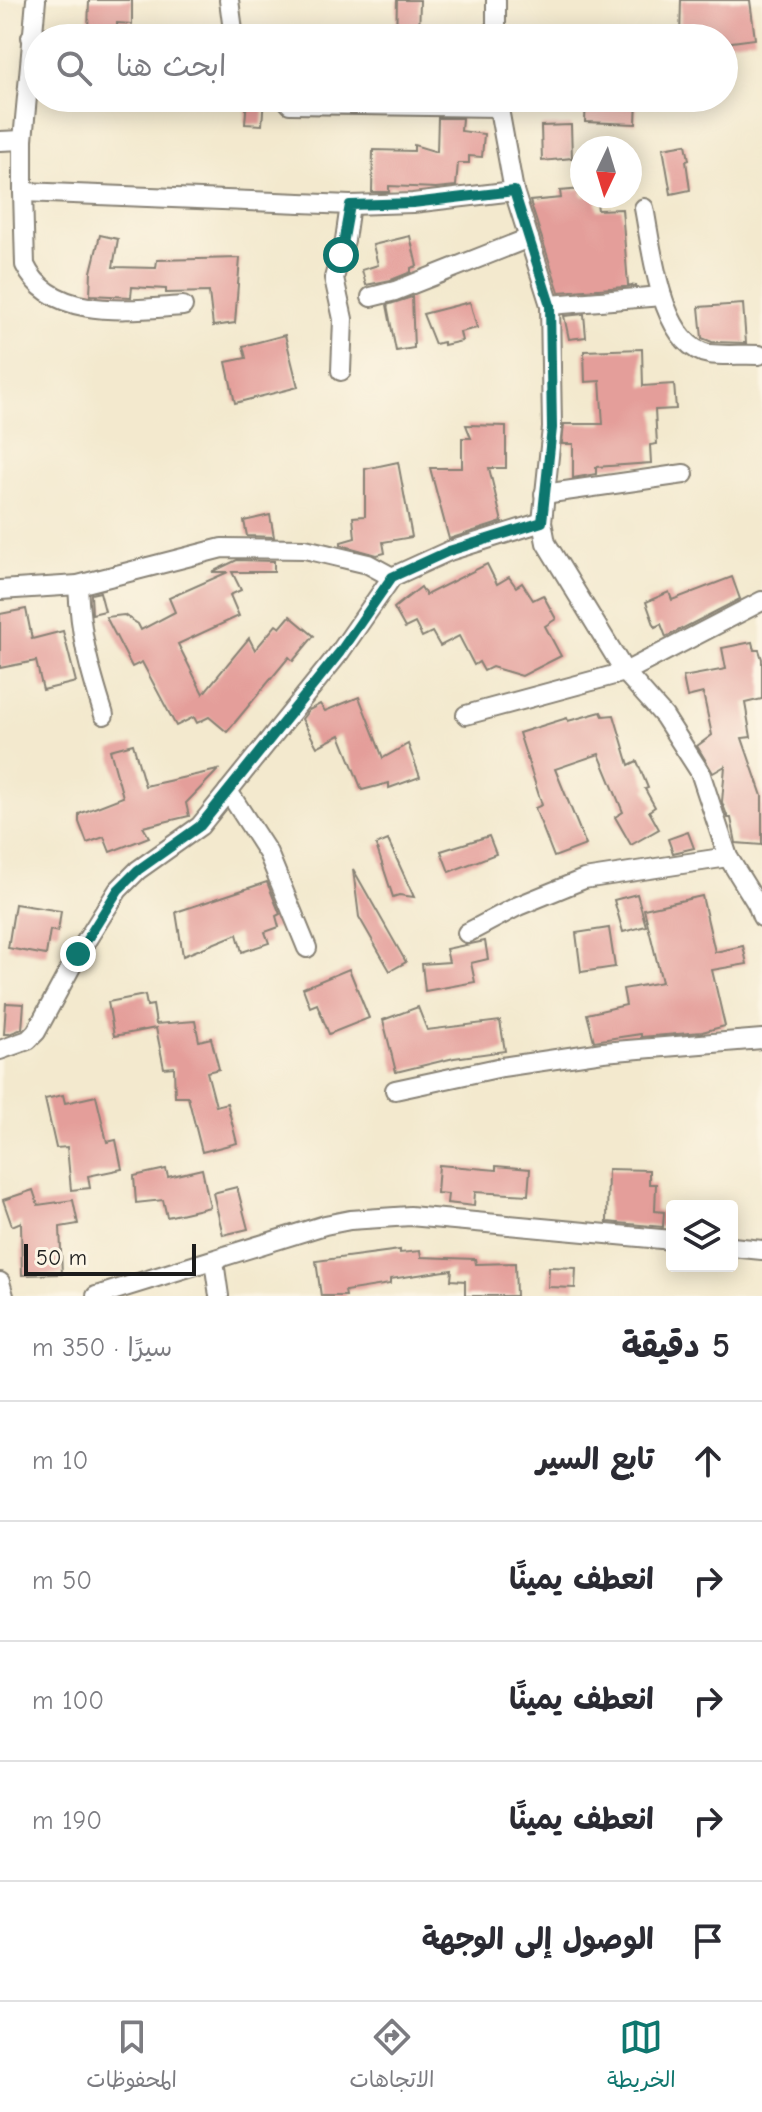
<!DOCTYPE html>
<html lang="ar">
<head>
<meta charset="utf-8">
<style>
	:root { --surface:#fff; --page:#f7f7f7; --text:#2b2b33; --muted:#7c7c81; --line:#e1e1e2; --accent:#0f766e }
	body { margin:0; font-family:"Comic Neue","Playpen Sans Arabic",sans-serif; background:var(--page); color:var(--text); direction:rtl }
	.controls { position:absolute; right:24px; bottom:24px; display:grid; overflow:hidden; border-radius:8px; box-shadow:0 4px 20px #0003 }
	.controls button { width:72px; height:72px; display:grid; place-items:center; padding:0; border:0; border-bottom:2px solid var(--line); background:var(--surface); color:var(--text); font:40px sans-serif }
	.compass { position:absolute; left:570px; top:136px; width:72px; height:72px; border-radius:50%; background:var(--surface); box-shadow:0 4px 20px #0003; rotate:184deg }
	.scale { position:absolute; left:24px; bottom:20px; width:172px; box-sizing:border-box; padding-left:8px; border:4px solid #1c1c1c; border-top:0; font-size:22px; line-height:28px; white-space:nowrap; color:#1c1c1c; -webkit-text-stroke:6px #fcf5e5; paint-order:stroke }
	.stop { position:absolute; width:24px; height:24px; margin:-18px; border:6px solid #0f766e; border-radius:50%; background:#fff }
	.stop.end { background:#0f766e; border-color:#fff; box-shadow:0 2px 8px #0008 }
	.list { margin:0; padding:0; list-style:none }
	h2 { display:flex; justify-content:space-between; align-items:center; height:104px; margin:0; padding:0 32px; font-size:34px }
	h2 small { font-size:26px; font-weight:400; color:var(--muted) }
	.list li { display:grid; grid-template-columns:52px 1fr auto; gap:24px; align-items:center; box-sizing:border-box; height:120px; padding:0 32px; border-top:2px solid var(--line) }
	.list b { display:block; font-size:30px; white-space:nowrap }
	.list em { font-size:26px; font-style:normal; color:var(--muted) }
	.icon { flex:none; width:44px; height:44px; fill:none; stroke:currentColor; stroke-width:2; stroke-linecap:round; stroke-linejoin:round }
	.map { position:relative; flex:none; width:762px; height:1296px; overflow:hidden; direction:ltr }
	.search { position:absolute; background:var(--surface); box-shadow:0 4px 20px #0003; left:24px; right:24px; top:24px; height:88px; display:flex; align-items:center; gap:20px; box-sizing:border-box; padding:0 28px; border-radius:44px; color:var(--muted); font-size:30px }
	.sheet { height:704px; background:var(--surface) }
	nav { display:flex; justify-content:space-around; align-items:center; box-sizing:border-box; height:112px; border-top:2px solid var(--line); background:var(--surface); font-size:22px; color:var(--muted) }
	nav a { display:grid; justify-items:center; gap:4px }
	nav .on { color:var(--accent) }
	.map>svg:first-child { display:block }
	.building { fill:#e49e9a }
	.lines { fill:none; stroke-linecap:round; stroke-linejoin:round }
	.minor-casing { stroke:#888275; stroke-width:22 }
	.minor { stroke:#fff; stroke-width:18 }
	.route { stroke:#0f766e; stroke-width:10 }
</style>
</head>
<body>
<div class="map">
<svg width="762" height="1296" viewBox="0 0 762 1296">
	<rect width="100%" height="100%" fill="#fcf5e5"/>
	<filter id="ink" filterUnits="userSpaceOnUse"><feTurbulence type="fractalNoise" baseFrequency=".0125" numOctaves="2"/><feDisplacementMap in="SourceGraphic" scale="16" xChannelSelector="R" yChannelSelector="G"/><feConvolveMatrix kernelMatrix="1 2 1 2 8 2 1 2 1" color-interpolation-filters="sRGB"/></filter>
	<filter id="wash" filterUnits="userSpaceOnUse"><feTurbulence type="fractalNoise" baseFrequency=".006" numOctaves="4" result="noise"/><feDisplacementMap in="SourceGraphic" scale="32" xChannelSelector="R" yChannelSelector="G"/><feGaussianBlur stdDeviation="1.8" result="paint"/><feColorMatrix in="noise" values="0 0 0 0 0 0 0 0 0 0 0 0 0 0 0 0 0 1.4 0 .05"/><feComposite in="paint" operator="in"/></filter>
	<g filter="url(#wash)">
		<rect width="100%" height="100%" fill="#f3e9ce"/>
		<g id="blocks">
			<g class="building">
				<path d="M 89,0 L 132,0 L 132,24 L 117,23 L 117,34 L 88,32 Z"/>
				<path d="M 397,0 L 420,0 L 419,38 L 396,38 Z"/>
				<path d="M 681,0 L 750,0 L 755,39 L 724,43 L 724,38 L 680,38 Z"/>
				<path d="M 247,98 L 264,98 L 262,125 L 245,124 Z"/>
				<path d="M 586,98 L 637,98 L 636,124 L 585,122 Z"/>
				<path d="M 438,118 L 462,118 L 461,131 L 484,134 L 482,157 L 469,156 L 469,163 L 458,163 L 456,186 L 436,188 L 389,186 L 389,192 L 372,192 L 373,150 L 414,151 L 414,145 L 437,152 Z"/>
				<path d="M 571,125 L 572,158 L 542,161 L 541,126 Z"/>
				<path d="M 686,144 L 689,160 L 686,161 L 690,190 L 671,194 L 663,148 Z"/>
				<path d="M 582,189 L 582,196 L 596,196 L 598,210 L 622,209 L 628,285 L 637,286 L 559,292 L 530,201 L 561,198 L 560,191 Z"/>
				<path d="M 100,235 L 118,239 L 113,267 L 156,268 L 157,260 L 240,258 L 235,323 L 213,326 L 209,292 L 166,293 L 166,289 L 132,287 L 131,297 L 90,295 L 91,272 Z"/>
				<path d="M 410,236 L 417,266 L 411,268 L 411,272 L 391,280 L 366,285 L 362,270 L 378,265 L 373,245 Z"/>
				<path d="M 412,297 L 414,348 L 396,351 L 387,305 Z"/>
				<path d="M 470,302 L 477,328 L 460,332 L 462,341 L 444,345 L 444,342 L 435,344 L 423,314 Z"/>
				<path d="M 743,304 L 746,343 L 712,342 L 702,338 L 699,307 Z"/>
				<path d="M 584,314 L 586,337 L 569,339 L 564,316 Z"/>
				<path d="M 285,335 L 298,387 L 235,403 L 226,362 L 246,358 L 243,346 Z"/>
				<path d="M 642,349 L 643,386 L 674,384 L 676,409 L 655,410 L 657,444 L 650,445 L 651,463 L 596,467 L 596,474 L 573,478 L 573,444 L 562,444 L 564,424 L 603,424 L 600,381 L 585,382 L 584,351 Z"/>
				<path d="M 466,425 L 506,426 L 506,468 L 489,468 L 502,522 L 449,539 L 430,468 L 462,468 L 462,438 L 471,438 Z"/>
				<path d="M 398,462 L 412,537 L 383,542 L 385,553 L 377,555 L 341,545 L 341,542 L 355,538 L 353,517 L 365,516 L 365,469 Z"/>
				<path d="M 270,515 L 274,537 L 247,536 L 244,521 Z"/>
				<path d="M 237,560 L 274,561 L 274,572 L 232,572 L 241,590 L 230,595 L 239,616 L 178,644 L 203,694 L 249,638 L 255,650 L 276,625 L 280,628 L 290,616 L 314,636 L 293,661 L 289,657 L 227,732 L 209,717 L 197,723 L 194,717 L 176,726 L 142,662 L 132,667 L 106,617 L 124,615 L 138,624 L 141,630 L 175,612 L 169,598 L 228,572 L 212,572 Z"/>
				<path d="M 487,564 L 497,584 L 509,577 L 516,587 L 522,583 L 533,600 L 543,595 L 556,619 L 545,626 L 561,656 L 522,676 L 492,667 L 484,671 L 479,662 L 474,665 L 459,636 L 440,646 L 432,632 L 422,637 L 415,623 L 405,628 L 394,608 L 404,600 L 421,587 L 426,595 Z"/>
				<path d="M 732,577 L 740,599 L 666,637 L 661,624 L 655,627 L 646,602 L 669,592 L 672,600 Z"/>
				<path d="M 100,592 L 105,611 L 92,614 L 91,594 Z"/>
				<path d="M 26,609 L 32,639 L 63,631 L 76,682 L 43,690 L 36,661 L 0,668 L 0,614 Z"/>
				<path d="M 752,642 L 754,650 L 759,650 L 762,659 L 762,699 L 745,703 L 751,737 L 742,738 L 762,796 L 762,845 L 736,843 L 731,818 L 728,818 L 722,802 L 725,766 L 713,773 L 697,746 L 712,735 L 703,693 L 687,697 L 683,677 L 726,669 L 722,648 Z"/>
				<path d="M 359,697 L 383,758 L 408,744 L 420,777 L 389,788 L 389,783 L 362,790 L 340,735 L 317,747 L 302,719 L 309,710 L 320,704 L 325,711 Z"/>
				<path d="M 601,712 L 603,716 L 614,715 L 629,765 L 637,761 L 648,788 L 645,789 L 655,807 L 649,811 L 659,829 L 631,845 L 615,817 L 623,812 L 599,754 L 555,769 L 586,845 L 554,857 L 535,808 L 542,805 L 519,733 L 567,718 L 568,721 Z"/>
				<path d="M 133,744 L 145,786 L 218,770 L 186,803 L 189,816 L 143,827 L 149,837 L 110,852 L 104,837 L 87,843 L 79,822 L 79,814 L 123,797 L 110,750 Z"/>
				<path d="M 688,832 L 694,848 L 673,853 L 668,839 Z"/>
				<path d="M 489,836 L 496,854 L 449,872 L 441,851 Z"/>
				<path d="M 388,840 L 414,897 L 399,895 L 393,897 L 376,845 Z"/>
				<path d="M 353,869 L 406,962 L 390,971 L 359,917 Z"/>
				<path d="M 267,882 L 280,914 L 276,916 L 279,927 L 265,932 L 269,943 L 242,952 L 237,934 L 183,956 L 176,912 Z"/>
				<path d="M 637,894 L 646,926 L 623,932 L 614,900 Z"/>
				<path d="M 702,896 L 715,952 L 743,946 L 747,964 L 712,970 L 725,1026 L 702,1032 L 641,1037 L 641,1034 L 594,1041 L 587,1014 L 626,1005 L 623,989 L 662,982 L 644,909 Z"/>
				<path d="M 15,904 L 61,911 L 58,932 L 50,930 L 46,955 L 8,948 Z"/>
				<path d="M 609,928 L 615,967 L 581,972 L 576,933 Z"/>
				<path d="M 485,941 L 488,959 L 471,963 L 475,982 L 425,991 L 422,964 L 449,962 L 446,949 Z"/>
				<path d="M 349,969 L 369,1018 L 329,1034 L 317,1004 L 310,1007 L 303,988 Z"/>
				<path d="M 145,995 L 147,1006 L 153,1005 L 156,1024 L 195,1021 L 199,1041 L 211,1038 L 219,1069 L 207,1072 L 216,1106 L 227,1103 L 237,1143 L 202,1152 L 188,1097 L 175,1097 L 174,1067 L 164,1068 L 156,1028 L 114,1036 L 108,1002 Z"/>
				<path d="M 6,1003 L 24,1004 L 22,1029 L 9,1034 L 4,1034 Z"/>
				<path d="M 418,1007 L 427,1030 L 500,1021 L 505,1051 L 454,1058 L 396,1072 L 383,1020 Z"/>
				<path d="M 63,1095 L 65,1103 L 96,1096 L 107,1142 L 116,1140 L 122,1169 L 88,1176 L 90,1188 L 71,1190 L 67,1147 L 56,1148 L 45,1099 Z"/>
				<path d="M 439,1165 L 496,1170 L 496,1166 L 530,1169 L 528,1195 L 475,1192 L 474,1206 L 447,1203 L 448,1194 L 437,1193 Z"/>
				<path d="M 166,1169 L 168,1177 L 202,1169 L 210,1207 L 167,1217 L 163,1200 L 136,1203 L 134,1176 Z"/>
				<path d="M 608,1169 L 649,1170 L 649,1184 L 656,1184 L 655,1211 L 664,1212 L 663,1227 L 607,1222 Z"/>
				<path d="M 237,1187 L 248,1229 L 223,1235 L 213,1193 Z"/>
				<path d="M 33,1190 L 38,1205 L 73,1200 L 78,1224 L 60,1227 L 62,1274 L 22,1275 L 21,1222 L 12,1226 L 3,1200 Z"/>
				<path d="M 400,1250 L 400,1253 L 420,1251 L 421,1257 L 475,1259 L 476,1264 L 515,1263 L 516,1296 L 465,1296 L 465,1281 L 451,1280 L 452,1270 L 390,1279 L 390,1284 L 345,1291 L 346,1296 L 321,1296 L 316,1261 Z"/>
				<path d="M 549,1267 L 576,1268 L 575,1288 L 548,1287 Z"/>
			</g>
		</g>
	</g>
	<g filter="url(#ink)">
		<use href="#blocks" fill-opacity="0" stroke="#888275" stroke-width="2"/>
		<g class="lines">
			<g class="minor-casing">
				<g id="minor">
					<path d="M 36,0 L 23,140 L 23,192 L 350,205 L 413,203 L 514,191"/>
					<path d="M 229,0 L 234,38"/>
					<path d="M 496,0 L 496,38"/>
					<path d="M 31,37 L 54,38"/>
					<path d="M 285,98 L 290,104 L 498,107"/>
					<path d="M 497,98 L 514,191 L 550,305 L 552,428 L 542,522 L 546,543 L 625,672 L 664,716 L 700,772 L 728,857 L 757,904 L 762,917"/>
					<path d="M 0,141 L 23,140"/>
					<path d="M 23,192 L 25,265 C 52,322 133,309 183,306"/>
					<path d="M 644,208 C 652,248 660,345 709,354 C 725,356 743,354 759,355"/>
					<path d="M 371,297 L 395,291 L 529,238"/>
					<path d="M 550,305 L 662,296"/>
					<path d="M 341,371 L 343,319 L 334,278 L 345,240 L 350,205"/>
					<path d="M 544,494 L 684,474"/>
					<path d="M 78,585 C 80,635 89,668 104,715"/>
					<path d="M 0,590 L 78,585 L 222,548 L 305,549 L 368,564 L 392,577"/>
					<path d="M 466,715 L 625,672 L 762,601"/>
					<path d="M 228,791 L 268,853 L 307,948"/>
					<path d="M 467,933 L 518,906 L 584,879 L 728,857"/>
					<path d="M 0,1050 L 28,1040 L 36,1032 L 78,954 L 118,890 L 138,870 L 200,826 L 340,652 L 392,577 L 449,551 L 542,522"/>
					<path d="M 395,1090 L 502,1067 L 603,1052 L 762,1039"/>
					<path d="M 732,1247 L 762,1250"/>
					<path d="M 214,1261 L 219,1296"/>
					<path d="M 0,1282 L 4,1296"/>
					<path d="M 96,1296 L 325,1225 L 350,1220 L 410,1216 L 672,1240"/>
				</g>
			</g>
			<use href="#minor" class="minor"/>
		</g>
	</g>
	<g class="lines" filter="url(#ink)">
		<path class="route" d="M 78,954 L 118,890 L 138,870 L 200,826 L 340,652 L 392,577 L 449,551 L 542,522 L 552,428 L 550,305 L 514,191 L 413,203 L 350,205 L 341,255"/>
	</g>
</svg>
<div class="controls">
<button><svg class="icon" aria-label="layers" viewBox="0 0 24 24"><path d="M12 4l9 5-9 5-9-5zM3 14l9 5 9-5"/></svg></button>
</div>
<svg class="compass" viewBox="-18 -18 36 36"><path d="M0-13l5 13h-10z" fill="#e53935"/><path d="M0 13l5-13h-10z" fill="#7c7c81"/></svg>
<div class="scale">50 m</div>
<div class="stop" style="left:341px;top:255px"></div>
<div class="stop end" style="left:78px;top:954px"></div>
<div class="search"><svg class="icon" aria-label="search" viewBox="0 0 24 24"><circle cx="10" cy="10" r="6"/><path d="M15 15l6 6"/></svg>ابحث هنا</div>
</div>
<section class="sheet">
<h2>5 دقيقة<small>سيرًا · 350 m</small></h2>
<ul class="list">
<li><svg class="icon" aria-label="ahead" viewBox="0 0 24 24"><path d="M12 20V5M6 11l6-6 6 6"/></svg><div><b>تابع السير</b></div><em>10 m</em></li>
<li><svg class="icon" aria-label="right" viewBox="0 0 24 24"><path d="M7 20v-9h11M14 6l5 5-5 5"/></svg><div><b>انعطف يمينًا</b></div><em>50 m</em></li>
<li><svg class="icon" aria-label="right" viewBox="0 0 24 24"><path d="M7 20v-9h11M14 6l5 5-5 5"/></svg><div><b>انعطف يمينًا</b></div><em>100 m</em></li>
<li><svg class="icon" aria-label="right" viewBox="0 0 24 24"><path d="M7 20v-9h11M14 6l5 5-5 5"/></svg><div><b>انعطف يمينًا</b></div><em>190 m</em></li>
<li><svg class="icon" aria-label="arrive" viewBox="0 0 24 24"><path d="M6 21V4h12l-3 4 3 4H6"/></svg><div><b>الوصول إلى الوجهة</b></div></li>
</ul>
</section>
<nav>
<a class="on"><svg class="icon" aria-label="map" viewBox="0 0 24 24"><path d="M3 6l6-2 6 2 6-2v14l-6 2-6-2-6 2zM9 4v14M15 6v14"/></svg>الخريطة</a>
<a><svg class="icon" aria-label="directions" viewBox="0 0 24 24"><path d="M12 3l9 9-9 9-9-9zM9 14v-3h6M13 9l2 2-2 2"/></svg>الاتجاهات</a>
<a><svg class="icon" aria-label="saved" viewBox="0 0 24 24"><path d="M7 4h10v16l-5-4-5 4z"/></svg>المحفوظات</a>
</nav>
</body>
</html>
